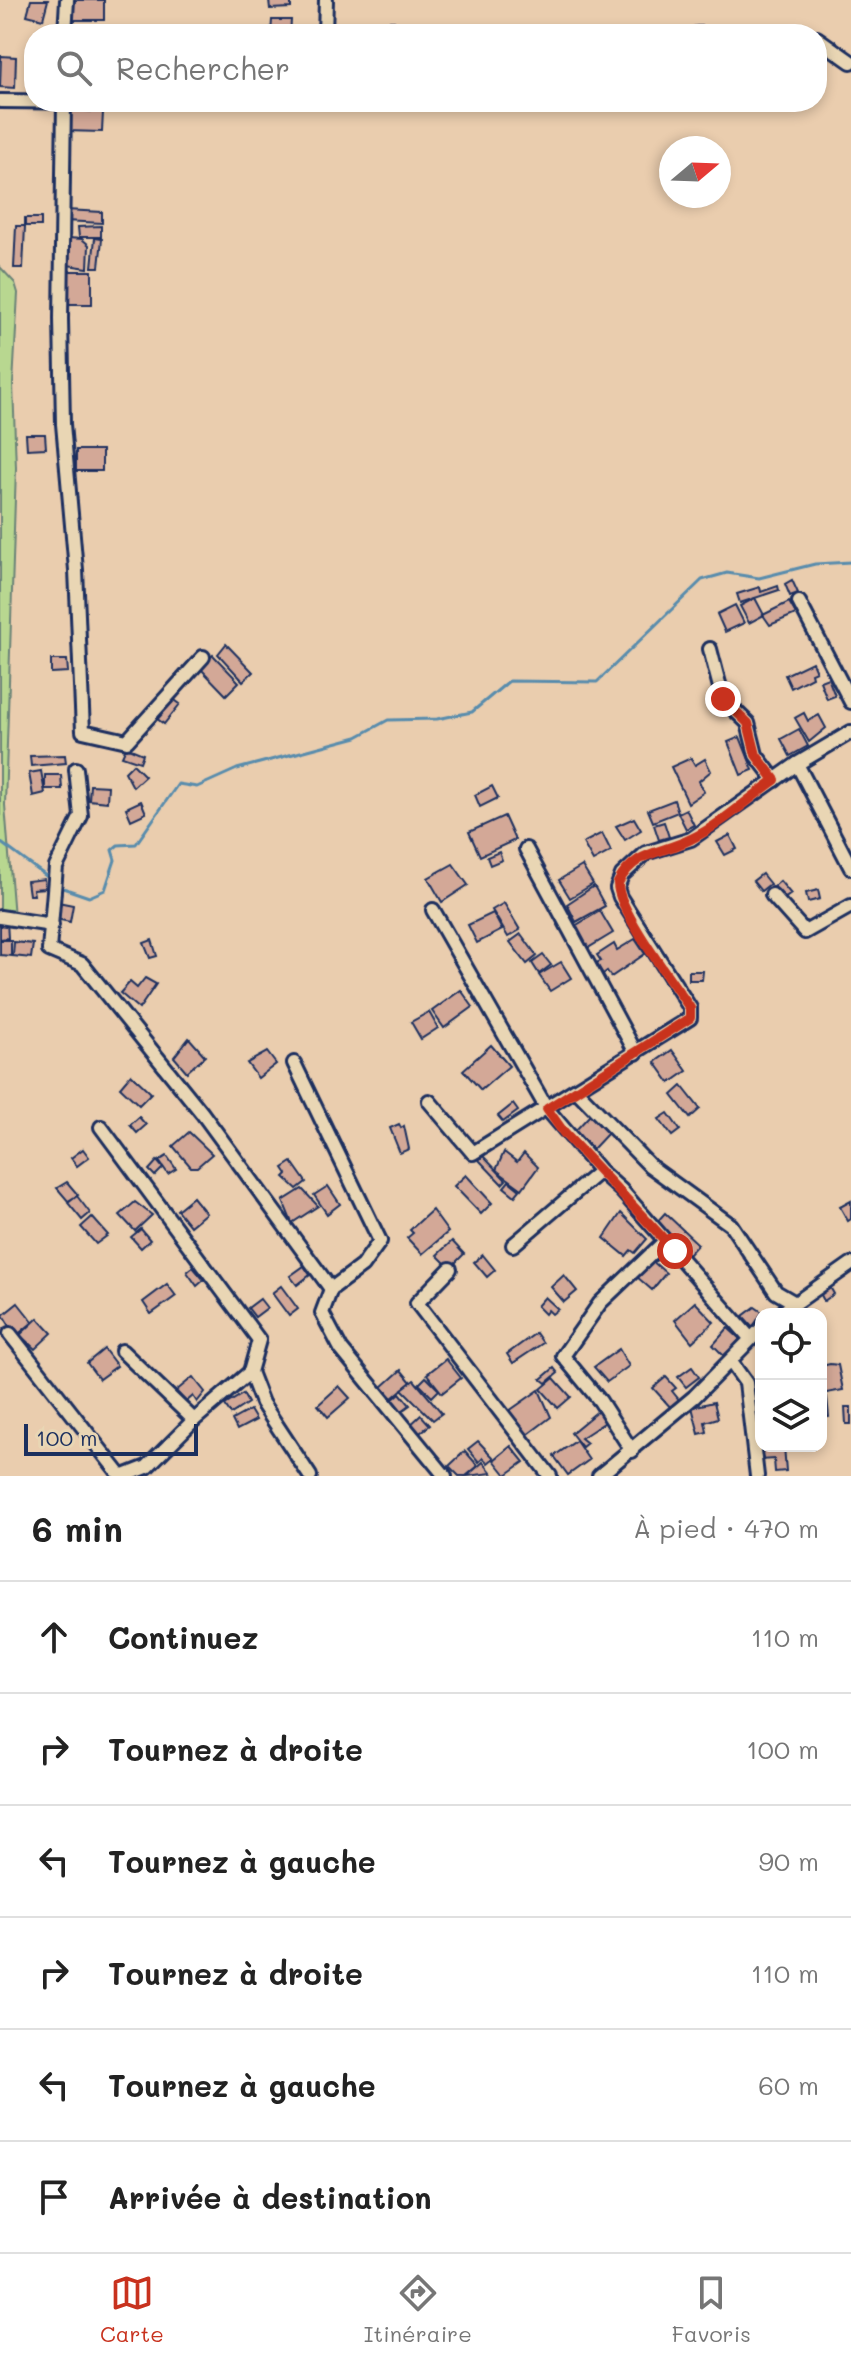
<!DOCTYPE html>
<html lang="fr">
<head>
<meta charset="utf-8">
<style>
	:root { --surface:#fff; --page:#f2f2f2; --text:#222; --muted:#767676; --line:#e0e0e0; --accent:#c8321e }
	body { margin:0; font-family:Mali,sans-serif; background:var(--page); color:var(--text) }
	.controls { position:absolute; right:24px; bottom:24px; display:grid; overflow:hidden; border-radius:16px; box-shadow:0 4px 12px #0003 }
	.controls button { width:72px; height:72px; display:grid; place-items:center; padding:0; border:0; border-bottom:2px solid var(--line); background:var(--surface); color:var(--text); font:40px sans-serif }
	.compass { position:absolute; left:659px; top:136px; width:72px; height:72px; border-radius:50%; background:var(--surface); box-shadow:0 4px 12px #0003; rotate:71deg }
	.scale { position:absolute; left:24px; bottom:20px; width:174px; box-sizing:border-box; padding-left:8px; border:4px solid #1b2f5e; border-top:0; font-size:22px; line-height:28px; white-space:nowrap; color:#1b2f5e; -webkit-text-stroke:6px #e9d6b4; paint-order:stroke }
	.stop { position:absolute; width:24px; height:24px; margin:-18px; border:6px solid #c8321e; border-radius:50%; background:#fff }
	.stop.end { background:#c8321e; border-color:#fff; box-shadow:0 2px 8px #0008 }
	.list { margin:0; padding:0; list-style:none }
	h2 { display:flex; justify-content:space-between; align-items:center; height:104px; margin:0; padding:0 32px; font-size:34px }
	h2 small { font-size:26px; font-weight:400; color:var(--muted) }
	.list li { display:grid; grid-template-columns:52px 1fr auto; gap:24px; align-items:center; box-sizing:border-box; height:112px; padding:0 32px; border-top:2px solid var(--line) }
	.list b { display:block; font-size:30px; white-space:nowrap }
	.list em { font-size:26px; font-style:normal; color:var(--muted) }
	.icon { flex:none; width:44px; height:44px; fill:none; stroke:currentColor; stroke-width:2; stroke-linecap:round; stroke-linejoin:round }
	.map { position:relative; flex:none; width:851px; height:1476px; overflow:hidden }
	.search { position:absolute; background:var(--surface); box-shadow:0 4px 12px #0003; left:24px; right:24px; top:24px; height:88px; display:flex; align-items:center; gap:20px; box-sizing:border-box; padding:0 28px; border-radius:32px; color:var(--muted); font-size:30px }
	.sheet { height:776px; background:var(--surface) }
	nav { display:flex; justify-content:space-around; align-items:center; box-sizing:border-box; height:112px; border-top:2px solid var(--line); background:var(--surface); font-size:22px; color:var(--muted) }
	nav a { display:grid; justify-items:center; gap:4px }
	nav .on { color:var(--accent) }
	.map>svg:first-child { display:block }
	.green { fill:#b8d790; stroke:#6a8377; stroke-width:2 }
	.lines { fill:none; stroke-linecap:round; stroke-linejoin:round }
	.stream { stroke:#588cad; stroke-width:3 }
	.building { fill:#d3a897; stroke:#1b2f5e; stroke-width:2 }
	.minor-casing { stroke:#1b2f5e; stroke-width:18 }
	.minor { stroke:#e9d6b4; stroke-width:12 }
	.route { stroke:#c8321e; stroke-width:10 }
</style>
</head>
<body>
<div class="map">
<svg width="851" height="1476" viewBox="0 0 851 1476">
	<rect width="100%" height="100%" fill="#eacdae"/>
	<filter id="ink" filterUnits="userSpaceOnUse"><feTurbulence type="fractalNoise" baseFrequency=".0125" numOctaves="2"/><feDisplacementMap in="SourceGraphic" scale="16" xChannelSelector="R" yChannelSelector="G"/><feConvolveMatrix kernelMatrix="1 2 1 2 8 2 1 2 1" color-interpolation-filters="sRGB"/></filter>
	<g filter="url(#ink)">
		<path class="green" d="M 0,267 L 15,283 L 18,293 L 13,384 L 16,468 L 5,805 L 14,917 L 0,917 Z"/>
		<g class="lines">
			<g class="stream">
				<path d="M 0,842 L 50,879"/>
				<path d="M 60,887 L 89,897 L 105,890 L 115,860 L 112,850 L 118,845 L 136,844 L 178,784 L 197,787 L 237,769 L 357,737 L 388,720 L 437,719 L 472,712 L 509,681 L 597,682 L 702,580 L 727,573 L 759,578 L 815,564 L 851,562"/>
			</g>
		</g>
		<g class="building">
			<path d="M 31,0 L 48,0 L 43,19 L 27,15 Z"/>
			<rect x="72" y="0" width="32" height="20"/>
			<path d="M 269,0 L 291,0 L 291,8 L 270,9 Z"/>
			<path d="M 272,20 L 291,20 L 290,34 L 271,34 Z"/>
			<path d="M 373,21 L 394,21 L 394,34 L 374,34 Z"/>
			<path d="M 1,56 L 16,57 L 15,88 L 0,87 Z"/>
			<path d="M 66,110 L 103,112 L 102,132 L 65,131 Z"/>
			<path d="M 66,210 L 102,212 L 102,223 L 65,221 Z"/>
			<rect x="25" y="218" width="16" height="8"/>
			<path d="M 16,226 L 25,226 L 23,268 L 14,268 Z"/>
			<path d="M 101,226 L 101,237 L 79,237 L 78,227 Z"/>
			<path d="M 68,238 L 82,239 L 89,245 L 88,268 L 67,265 Z"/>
			<path d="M 95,238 L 102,239 L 99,267 L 92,267 Z"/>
			<rect x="69" y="271" width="23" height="33"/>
			<path d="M 26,434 L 45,434 L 46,448 L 27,449 Z"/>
			<rect x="76" y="450" width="26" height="21"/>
			<path d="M 792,580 L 798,593 L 790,596 L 785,584 Z"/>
			<path d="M 778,586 L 779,590 L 740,603 L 737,594 L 760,587 L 761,592 Z"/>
			<path d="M 755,598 L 764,615 L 749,623 L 740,606 Z"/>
			<path d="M 789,602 L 796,614 L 770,625 L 763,615 Z"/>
			<path d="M 735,605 L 744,623 L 725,632 L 717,614 Z"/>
			<path d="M 226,644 L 253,672 L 243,681 L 218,654 Z"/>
			<path d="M 213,655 L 239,682 L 226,695 L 200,668 Z"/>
			<path d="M 51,660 L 67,660 L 68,672 L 51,673 Z"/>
			<path d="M 812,662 L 816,671 L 811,673 L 812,677 L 791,688 L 785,675 Z"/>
			<path d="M 828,678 L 835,696 L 827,699 L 820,681 Z"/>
			<path d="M 172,698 L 180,704 L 164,724 L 156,718 Z"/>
			<path d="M 804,713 L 808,721 L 819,715 L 826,728 L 809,742 L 795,718 Z"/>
			<path d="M 799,729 L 808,746 L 790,756 L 781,739 Z"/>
			<path d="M 740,737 L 753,770 L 741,775 L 728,742 Z"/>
			<path d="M 126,747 L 143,754 L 140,762 L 122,756 Z"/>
			<path d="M 65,755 L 66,763 L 31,766 L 30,756 Z"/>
			<path d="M 691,758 L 695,765 L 705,759 L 711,771 L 699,781 L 704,792 L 688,803 L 671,767 Z"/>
			<path d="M 133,764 L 145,776 L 133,787 L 125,772 Z"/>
			<path d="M 41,771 L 45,793 L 33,796 L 29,773 Z"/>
			<path d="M 45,775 L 61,775 L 62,789 L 45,789 Z"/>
			<path d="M 90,785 L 108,786 L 107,802 L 89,800 Z"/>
			<path d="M 492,786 L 498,798 L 480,807 L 475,795 Z"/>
			<path d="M 674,800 L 678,812 L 653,822 L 648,810 Z"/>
			<path d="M 141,801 L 146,813 L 131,820 L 126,808 Z"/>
			<path d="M 686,809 L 694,825 L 686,829 L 678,813 Z"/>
			<path d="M 504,816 L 515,840 L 480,856 L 469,832 Z"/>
			<path d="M 634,818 L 641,830 L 625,840 L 616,826 Z"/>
			<path d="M 664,822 L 669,837 L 659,840 L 654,825 Z"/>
			<path d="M 602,833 L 611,851 L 593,861 L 583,843 Z"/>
			<path d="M 730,835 L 737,849 L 725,855 L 717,842 Z"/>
			<path d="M 499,852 L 502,860 L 490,865 L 487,857 Z"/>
			<path d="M 453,864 L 468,885 L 442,902 L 428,878 Z"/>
			<path d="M 582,866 L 593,884 L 570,898 L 559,880 Z"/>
			<path d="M 762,874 L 770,884 L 761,891 L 753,881 Z"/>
			<path d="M 44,879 L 45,888 L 33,889 L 34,895 L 29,895 L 27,881 Z"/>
			<path d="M 780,881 L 791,894 L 784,899 L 773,887 Z"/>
			<path d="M 594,886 L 605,906 L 576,922 L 567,904 Z"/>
			<path d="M 818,890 L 820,899 L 808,902 L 806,893 Z"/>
			<path d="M 58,902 L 73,905 L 70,922 L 56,919 Z"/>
			<path d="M 504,903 L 520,930 L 508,937 L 492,910 Z"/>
			<path d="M 600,911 L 613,933 L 588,948 L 575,926 Z"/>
			<path d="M 493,913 L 502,930 L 477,943 L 468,925 Z"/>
			<path d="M 0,921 L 7,921 L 8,938 L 0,939 Z"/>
			<path d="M 521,934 L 537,956 L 527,964 L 510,942 Z"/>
			<path d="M 635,939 L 645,954 L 611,977 L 607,971 L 603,974 L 596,963 L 601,961 L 597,955 L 614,944 L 617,950 Z"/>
			<path d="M 0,940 L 11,940 L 11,956 L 0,955 Z"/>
			<path d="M 152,940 L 157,956 L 150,958 L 144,943 Z"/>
			<path d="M 14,942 L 33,944 L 31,958 L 13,956 Z"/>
			<path d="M 543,955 L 551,965 L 539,974 L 532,963 Z"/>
			<path d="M 561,962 L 571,978 L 550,991 L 539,975 Z"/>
			<path d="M 689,971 L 703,971 L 702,980 L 689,980 Z"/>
			<path d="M 145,978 L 156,984 L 139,1009 L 120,993 L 130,982 L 137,988 Z"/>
			<path d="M 461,990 L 473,1007 L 444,1028 L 432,1011 Z"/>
			<path d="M 429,1012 L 438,1028 L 421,1039 L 411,1022 Z"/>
			<path d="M 189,1038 L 205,1056 L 187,1072 L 174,1057 Z"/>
			<path d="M 491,1045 L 509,1066 L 481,1090 L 463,1070 Z"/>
			<path d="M 672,1050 L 687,1071 L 670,1083 L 655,1062 Z"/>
			<path d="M 267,1052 L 276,1064 L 258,1078 L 247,1063 Z"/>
			<path d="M 131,1074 L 151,1093 L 139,1105 L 120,1087 Z"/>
			<path d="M 682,1086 L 700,1109 L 690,1118 L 672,1095 Z"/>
			<path d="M 513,1104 L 518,1111 L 503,1122 L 498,1116 Z"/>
			<path d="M 668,1113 L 680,1130 L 672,1136 L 659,1119 Z"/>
			<path d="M 590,1115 L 609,1132 L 593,1149 L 575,1131 Z"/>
			<path d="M 139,1117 L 146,1125 L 137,1133 L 130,1125 Z"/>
			<path d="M 399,1124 L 401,1128 L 404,1126 L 409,1149 L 400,1153 L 390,1128 Z"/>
			<path d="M 189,1132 L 212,1154 L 197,1167 L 191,1167 L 173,1146 Z"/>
			<path d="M 83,1149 L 89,1157 L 77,1166 L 71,1158 Z"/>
			<path d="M 504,1152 L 517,1162 L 524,1153 L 538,1167 L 522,1189 L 496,1170 Z"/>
			<path d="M 167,1156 L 176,1169 L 168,1174 L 159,1161 Z"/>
			<path d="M 483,1156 L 506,1180 L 502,1184 L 479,1160 Z"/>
			<path d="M 157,1161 L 163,1168 L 155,1176 L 149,1170 Z"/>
			<path d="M 292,1162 L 306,1182 L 297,1189 L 284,1177 L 287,1174 L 283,1168 Z"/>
			<path d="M 466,1175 L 492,1203 L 481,1214 L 454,1186 Z"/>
			<path d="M 509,1181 L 520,1190 L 515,1196 L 504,1187 Z"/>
			<path d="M 67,1182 L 78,1195 L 68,1201 L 57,1188 Z"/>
			<path d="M 328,1186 L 340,1204 L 327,1214 L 314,1195 Z"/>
			<path d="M 302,1189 L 318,1206 L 292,1223 L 283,1201 Z"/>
			<path d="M 77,1196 L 90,1213 L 82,1220 L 68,1203 Z"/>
			<path d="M 193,1197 L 206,1213 L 190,1226 L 177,1210 Z"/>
			<path d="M 851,1201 L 851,1219 L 848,1221 L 840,1207 Z"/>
			<path d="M 135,1202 L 152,1215 L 135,1231 L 120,1215 Z"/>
			<path d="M 432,1210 L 448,1232 L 422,1254 L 407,1238 L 413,1233 L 410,1230 Z"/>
			<path d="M 621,1213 L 647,1239 L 635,1253 L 631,1250 L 626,1256 L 604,1238 Z"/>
			<path d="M 665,1213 L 698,1244 L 688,1255 L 655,1224 Z"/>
			<path d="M 92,1217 L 108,1235 L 96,1244 L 81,1227 Z"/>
			<path d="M 141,1229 L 150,1240 L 141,1248 L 131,1237 Z"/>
			<path d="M 452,1241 L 464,1254 L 450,1268 L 437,1255 Z"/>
			<path d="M 483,1255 L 495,1270 L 487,1277 L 474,1262 Z"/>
			<path d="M 651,1260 L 666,1273 L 652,1290 L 637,1277 Z"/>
			<path d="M 304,1266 L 310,1275 L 297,1285 L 290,1276 Z"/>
			<path d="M 193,1267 L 204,1280 L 197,1286 L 187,1272 Z"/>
			<path d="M 564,1275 L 577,1291 L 564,1302 L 551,1287 Z"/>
			<path d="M 167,1284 L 176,1296 L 151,1314 L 143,1302 Z"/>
			<path d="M 281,1286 L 298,1309 L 289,1316 L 272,1293 Z"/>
			<path d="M 830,1287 L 834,1294 L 824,1301 L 820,1293 Z"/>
			<path d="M 545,1297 L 558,1309 L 552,1314 L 548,1310 L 545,1314 L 537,1306 Z"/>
			<path d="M 260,1299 L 267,1308 L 255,1317 L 248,1308 Z"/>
			<path d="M 695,1302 L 714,1322 L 692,1342 L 675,1320 Z"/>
			<path d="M 18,1303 L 33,1322 L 16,1336 L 3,1315 Z"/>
			<path d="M 755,1307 L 765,1314 L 761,1314 L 753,1327 L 743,1316 Z"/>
			<path d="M 38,1318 L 52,1333 L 35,1349 L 20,1335 Z"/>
			<path d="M 728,1328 L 740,1339 L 725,1357 L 713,1345 Z"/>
			<path d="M 536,1333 L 543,1343 L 513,1363 L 507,1354 Z"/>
			<path d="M 104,1349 L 117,1366 L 99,1379 L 87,1363 Z"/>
			<path d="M 619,1349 L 629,1366 L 607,1382 L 594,1367 Z"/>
			<path d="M 446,1359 L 461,1378 L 442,1393 L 427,1374 Z"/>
			<path d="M 830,1364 L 838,1365 L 843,1390 L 821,1394 L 821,1366 Z"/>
			<path d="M 692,1367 L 699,1377 L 686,1387 L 678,1377 Z"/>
			<path d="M 554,1368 L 558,1373 L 546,1383 L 541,1379 Z"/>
			<path d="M 401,1370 L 411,1382 L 392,1398 L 382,1387 Z"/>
			<path d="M 193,1377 L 205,1392 L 197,1402 L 193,1396 L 186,1402 L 176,1391 Z"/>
			<path d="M 426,1377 L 439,1390 L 432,1397 L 419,1384 Z"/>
			<path d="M 666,1377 L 676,1388 L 672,1391 L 680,1401 L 672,1409 L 653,1388 Z"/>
			<path d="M 554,1378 L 571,1397 L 558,1408 L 541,1389 Z"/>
			<path d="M 414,1380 L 442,1413 L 433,1420 L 402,1389 Z"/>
			<path d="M 339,1386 L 350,1398 L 328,1417 L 318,1405 Z"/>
			<path d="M 539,1390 L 551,1417 L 527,1435 L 509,1411 Z"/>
			<path d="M 400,1393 L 410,1405 L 399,1413 L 390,1402 Z"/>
			<path d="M 243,1394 L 248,1403 L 231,1414 L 225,1405 Z"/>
			<path d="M 827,1397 L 829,1417 L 821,1418 L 821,1398 Z"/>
			<path d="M 714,1402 L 718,1418 L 705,1422 L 707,1432 L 699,1434 L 692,1407 Z"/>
			<path d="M 845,1407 L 851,1407 L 851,1424 L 846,1424 Z"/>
			<path d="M 250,1410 L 256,1420 L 237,1430 L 232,1420 Z"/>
			<path d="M 599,1410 L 607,1421 L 581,1438 L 587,1443 L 582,1447 L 571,1433 Z"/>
			<path d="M 421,1415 L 430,1425 L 416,1436 L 408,1427 Z"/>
			<path d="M 478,1441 L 494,1458 L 488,1463 L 483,1458 L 479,1462 L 468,1449 Z"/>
			<path d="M 576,1441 L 589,1460 L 568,1475 L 554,1456 Z"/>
			<path d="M 758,1445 L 784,1446 L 786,1471 L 775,1472 L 774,1459 L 759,1460 Z"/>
			<path d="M 511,1446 L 524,1462 L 506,1475 L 494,1460 Z"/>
			<path d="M 465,1451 L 478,1466 L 466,1476 L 459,1476 L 449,1466 Z"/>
			<path d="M 483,1462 L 492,1473 L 467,1476 Z"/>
		</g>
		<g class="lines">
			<g class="minor-casing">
				<g id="minor">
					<path d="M 65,34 L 67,0"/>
					<path d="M 325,34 L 326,0"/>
					<path d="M 697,34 L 740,34"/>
					<path d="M 817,38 L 851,62"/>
					<path d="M 0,101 L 97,102"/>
					<path d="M 64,102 L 61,319 L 63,424 L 76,570 L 83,731 L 127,741 L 203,657"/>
					<path d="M 799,602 L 851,702"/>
					<path d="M 710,649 L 723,699 L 748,723 L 756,755 L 775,780"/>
					<path d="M 797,764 L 851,868"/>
					<path d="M 76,769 L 81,816 L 56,867 L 49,950 L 82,964 L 202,1113 L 331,1289"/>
					<path d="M 526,849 L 636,1053"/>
					<path d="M 772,895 L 805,932 L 851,906"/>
					<path d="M 433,910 L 547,1109 L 600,1171"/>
					<path d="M 0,917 L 52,925"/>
					<path d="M 294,1063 L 380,1241 L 362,1266 L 331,1289 L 322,1313 L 341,1349 L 445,1476"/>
					<path d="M 577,1091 L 650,1166 L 731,1225 L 776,1292 L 795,1303"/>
					<path d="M 429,1101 L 473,1153 L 690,1018 L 690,1008 L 620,897 L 617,888 L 622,875 L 646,853 L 691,839 L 797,764 L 851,732"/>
					<path d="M 101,1127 L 259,1340 L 250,1372 L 262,1403 L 310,1476"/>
					<path d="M 513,1245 L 600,1171 L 621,1190 L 750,1338"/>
					<path d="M 450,1269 L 417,1303 L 550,1476"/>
					<path d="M 780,1314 L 851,1264"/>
					<path d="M 10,1334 L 121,1476"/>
					<path d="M 122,1351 L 194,1420 L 250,1372"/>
					<path d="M 731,1362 L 746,1383 L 757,1476"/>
					<path d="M 632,1451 L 600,1401 L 563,1356 L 600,1303 L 665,1241"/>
					<path d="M 124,1476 L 147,1467 L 194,1420"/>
					<path d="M 599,1476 L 694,1397 L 761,1329"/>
				</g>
			</g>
			<use href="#minor" class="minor"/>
		</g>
	</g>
	<g class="lines" filter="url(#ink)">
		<path class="route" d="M 675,1251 L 564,1133 L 547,1109 L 690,1018 L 690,1008 C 673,983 617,910 618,883 C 635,850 662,854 691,839 C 721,825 748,799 775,780 L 756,755 L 748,723 L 723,699"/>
	</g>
</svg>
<div class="controls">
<button><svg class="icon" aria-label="locate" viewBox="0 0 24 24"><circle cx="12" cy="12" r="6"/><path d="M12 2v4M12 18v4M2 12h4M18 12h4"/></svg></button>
<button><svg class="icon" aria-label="layers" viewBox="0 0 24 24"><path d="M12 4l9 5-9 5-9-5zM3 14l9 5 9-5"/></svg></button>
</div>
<svg class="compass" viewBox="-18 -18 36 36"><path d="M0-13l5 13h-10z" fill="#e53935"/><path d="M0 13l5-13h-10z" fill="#767676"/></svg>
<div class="scale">100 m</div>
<div class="stop" style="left:675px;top:1251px"></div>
<div class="stop end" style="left:723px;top:699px"></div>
<div class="search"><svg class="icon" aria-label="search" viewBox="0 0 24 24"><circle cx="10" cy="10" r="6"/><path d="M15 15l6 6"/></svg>Rechercher</div>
</div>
<section class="sheet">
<h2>6 min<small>À pied · 470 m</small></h2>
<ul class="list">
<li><svg class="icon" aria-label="ahead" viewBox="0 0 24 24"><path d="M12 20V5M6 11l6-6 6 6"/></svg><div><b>Continuez</b></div><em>110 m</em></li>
<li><svg class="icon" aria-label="right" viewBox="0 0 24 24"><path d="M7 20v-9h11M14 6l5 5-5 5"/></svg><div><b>Tournez à droite</b></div><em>100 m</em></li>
<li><svg class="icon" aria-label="left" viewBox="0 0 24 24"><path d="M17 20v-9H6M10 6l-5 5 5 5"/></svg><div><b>Tournez à gauche</b></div><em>90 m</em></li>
<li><svg class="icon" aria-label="right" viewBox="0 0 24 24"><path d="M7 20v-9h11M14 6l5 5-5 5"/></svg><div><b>Tournez à droite</b></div><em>110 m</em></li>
<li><svg class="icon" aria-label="left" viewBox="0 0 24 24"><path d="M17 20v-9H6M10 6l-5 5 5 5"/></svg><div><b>Tournez à gauche</b></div><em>60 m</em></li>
<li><svg class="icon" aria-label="arrive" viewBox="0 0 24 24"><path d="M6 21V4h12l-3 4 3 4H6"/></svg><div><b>Arrivée à destination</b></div></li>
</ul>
</section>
<nav>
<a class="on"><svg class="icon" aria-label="map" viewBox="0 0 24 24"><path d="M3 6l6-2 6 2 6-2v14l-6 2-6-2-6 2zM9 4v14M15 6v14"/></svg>Carte</a>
<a><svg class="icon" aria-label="directions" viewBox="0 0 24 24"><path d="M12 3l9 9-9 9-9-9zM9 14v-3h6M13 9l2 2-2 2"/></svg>Itinéraire</a>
<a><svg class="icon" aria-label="saved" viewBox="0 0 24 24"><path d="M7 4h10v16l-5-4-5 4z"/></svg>Favoris</a>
</nav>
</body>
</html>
